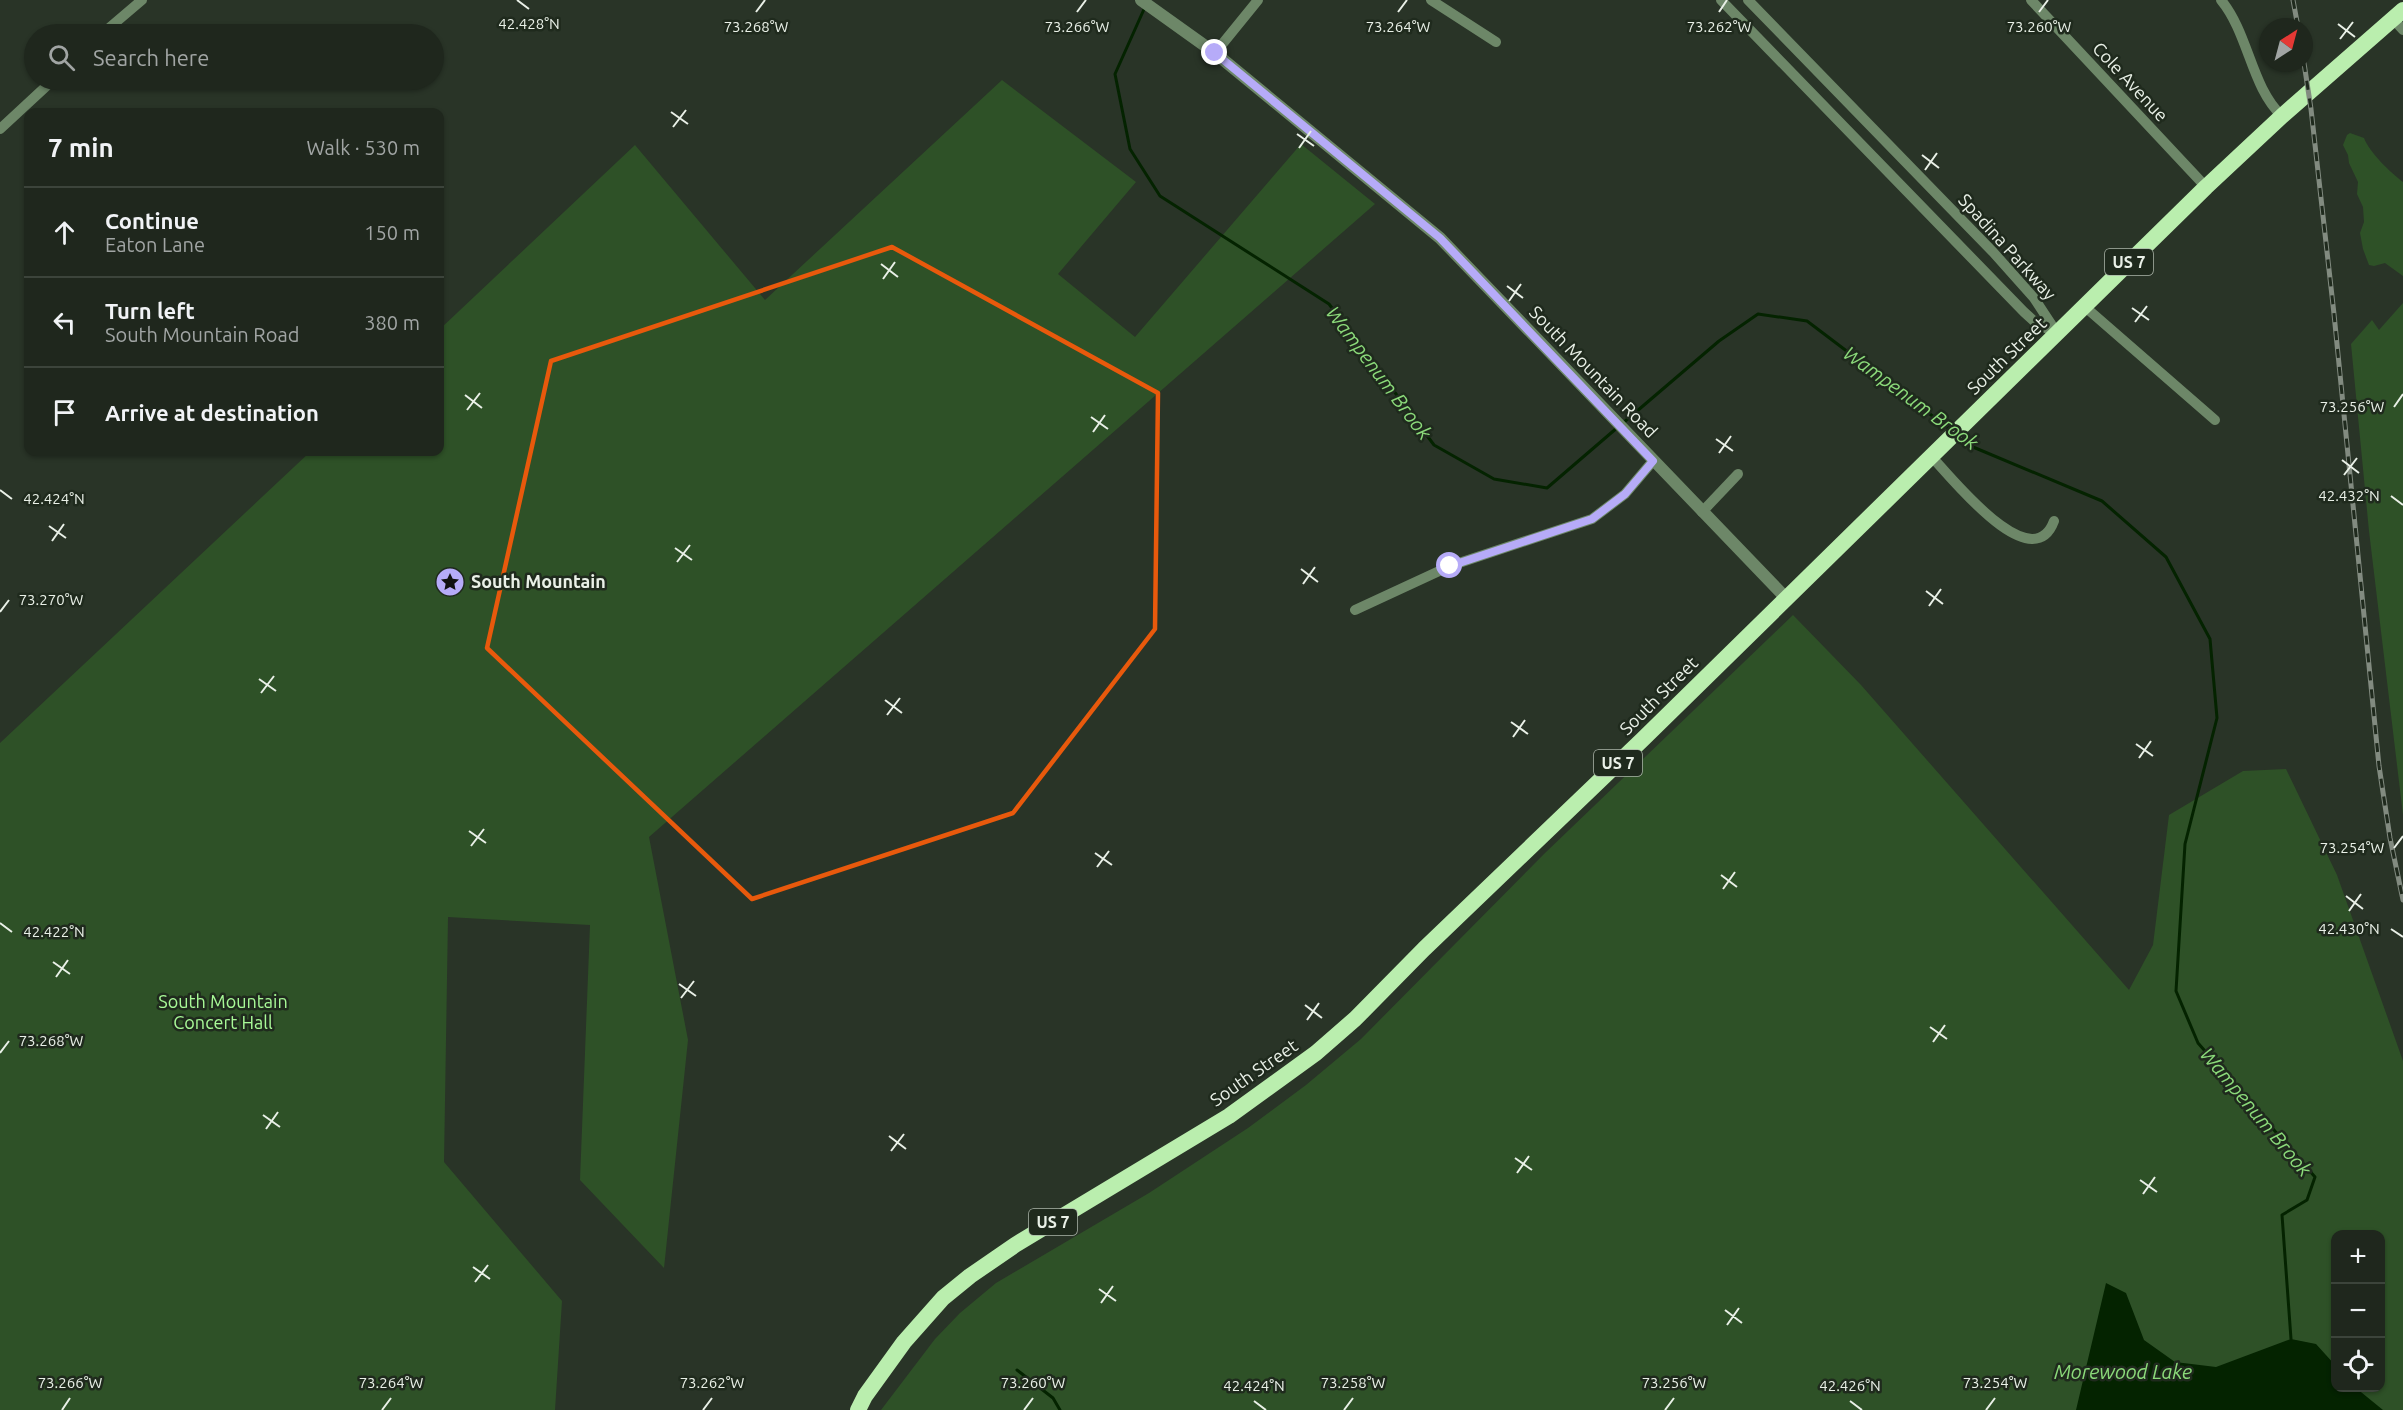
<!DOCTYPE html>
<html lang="en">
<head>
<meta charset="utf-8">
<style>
	:root { --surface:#1f271d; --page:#2c332a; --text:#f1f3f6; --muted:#a1a5a4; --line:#3c443b }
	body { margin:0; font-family:Ubuntu,sans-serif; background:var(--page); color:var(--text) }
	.controls { position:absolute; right:18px; bottom:18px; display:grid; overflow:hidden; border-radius:12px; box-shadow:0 2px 4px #0004 }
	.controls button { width:54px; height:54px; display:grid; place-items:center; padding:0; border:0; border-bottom:2px solid var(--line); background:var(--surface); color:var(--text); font:30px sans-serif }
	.compass { position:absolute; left:2259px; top:18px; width:54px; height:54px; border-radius:50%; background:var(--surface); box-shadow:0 2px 4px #0004; rotate:36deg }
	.stop { position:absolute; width:18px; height:18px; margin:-14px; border:4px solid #b6abf8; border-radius:50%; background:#fff }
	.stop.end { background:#b6abf8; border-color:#fff; box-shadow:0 2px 6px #0008 }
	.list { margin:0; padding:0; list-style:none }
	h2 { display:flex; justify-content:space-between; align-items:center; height:78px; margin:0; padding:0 24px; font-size:26px }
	h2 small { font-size:20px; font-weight:400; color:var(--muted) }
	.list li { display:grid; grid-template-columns:39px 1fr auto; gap:18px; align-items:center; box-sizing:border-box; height:90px; padding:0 24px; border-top:2px solid var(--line) }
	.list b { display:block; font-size:22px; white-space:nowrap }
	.list p { margin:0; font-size:20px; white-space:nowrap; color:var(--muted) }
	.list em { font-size:20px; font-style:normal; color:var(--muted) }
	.icon { flex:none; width:33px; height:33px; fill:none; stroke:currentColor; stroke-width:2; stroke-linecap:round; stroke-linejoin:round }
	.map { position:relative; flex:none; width:2403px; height:1410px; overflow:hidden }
	.search { position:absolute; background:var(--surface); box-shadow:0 2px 4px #0004; left:24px; top:24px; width:420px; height:66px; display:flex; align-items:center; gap:15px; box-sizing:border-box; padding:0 21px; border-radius:33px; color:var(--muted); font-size:22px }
	.panel { position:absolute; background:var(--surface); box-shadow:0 2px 4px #0004; left:24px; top:108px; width:420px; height:348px; border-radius:12px }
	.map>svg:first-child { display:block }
	.green { fill:#2e5127; fill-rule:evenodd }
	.water { fill:#042300 }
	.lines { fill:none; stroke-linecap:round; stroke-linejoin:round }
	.stream { stroke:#042300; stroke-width:3 }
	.minor { stroke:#6d8768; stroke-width:10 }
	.tertiary { stroke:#6d8768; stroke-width:12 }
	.trunk { stroke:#baeeae; stroke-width:16 }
	.rail-casing { stroke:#828b80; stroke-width:5 }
	.rail { stroke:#1f2a1d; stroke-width:3; stroke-dasharray:9; stroke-linecap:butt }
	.route { stroke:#b6abf8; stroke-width:8 }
	.marked { fill:none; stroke:#e8590c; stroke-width:4.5; stroke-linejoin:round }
	.ticks { fill:none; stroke:#e9f0e7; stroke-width:2 }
	.labels { text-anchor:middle; stroke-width:5; stroke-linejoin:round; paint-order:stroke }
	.shield { fill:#1f2a1d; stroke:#acb5aa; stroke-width:1.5 }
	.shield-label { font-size:16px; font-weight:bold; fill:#e9f0e7 }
	.street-label { font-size:18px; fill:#e9f0e7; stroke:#1f2a1d }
	.poi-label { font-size:18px; font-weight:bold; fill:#e9f0e7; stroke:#1f2a1d; text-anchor:start }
	.park-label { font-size:18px; fill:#a8f997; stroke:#1f2a1d }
	.water-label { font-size:20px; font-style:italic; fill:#8bda7a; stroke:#1f2a1d }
	.ticks-label { font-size:15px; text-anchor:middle; fill:#e9f0e7; stroke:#1f2a1d; stroke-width:5; stroke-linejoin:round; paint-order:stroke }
</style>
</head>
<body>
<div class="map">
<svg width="2403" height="1410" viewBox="0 0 2403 1410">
	<rect width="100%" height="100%" fill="#293427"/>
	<g class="green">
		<path d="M 1002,80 L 1136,182 L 1058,274 L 1135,337 L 1301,144 L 1375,204 L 649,837 L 688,1040 L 664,1268 L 580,1180 L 590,925 L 448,917 L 444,1162 L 562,1301 L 555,1410 L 0,1410 L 0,743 L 310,452 L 440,452 L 440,329 L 635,145 L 765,300 Z"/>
		<path d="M 2350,133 L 2364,138 C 2369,152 2391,173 2403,182 L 2403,276 L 2385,263 L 2374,266 L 2369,265 L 2363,249 L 2360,233 L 2364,222 L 2363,207 L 2357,194 L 2358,182 L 2349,163 L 2348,155 L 2343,145 L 2347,135 Z"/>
		<path d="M 2403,303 L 2403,815 L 2369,531 L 2351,344 L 2372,320 L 2379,330 Z"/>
		<path d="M 1793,615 L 1861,685 L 2129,990 L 2153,945 L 2169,815 L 2243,771 L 2286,769 L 2337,875 L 2403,1061 L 2403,1410 L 881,1410 L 935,1339 L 960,1313 L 996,1283 L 1149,1193 L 1248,1128 L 1306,1085 L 1361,1039 L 1544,854 ZM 2336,1234 L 2380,1234 L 2380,1388 L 2336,1388 Z"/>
	</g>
	<path class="water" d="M 2106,1283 L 2126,1293 L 2144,1340 L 2175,1362 L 2216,1367 L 2291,1339 L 2316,1344 L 2335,1365 L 2336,1388 L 2356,1388 L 2383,1410 L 2076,1410 Z"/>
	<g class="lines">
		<g class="stream">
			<path d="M 1145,7 L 1115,74 L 1130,149 L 1160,196 L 1329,304 L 1434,445 L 1494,479 L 1547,488 L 1618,427"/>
			<path d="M 1623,423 L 1719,341 L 1758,314 L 1807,321 L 1951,430"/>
			<path d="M 1959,436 L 1973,447 L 2102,501 L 2166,557 L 2210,639 L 2217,718 L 2185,844 L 2176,991 L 2198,1043 L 2315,1177 L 2307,1200 L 2282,1215 L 2291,1339"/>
			<path d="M 1017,1370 L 1053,1398 L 1060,1410"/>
		</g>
		<g class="minor">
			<path d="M 1431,0 L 1496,42"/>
			<path d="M 1721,0 L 2024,312 L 2035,322 L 2057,334"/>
			<path d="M 1748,0 L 1993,252 L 2034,298 L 2057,333"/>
			<path d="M 2031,0 L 2206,187"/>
			<path d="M 2221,0 C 2249,34 2251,87 2282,116"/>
			<path d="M 2393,19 L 2403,30"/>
			<path d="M 102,34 L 142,0"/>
			<path d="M 1215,53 L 1258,0"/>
			<path d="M 0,129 L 53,80"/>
			<path d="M 2084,306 L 2215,420"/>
			<path d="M 1931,456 C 1950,476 2032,580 2054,521"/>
			<path d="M 1702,512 L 1738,474"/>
			<path d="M 1355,610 L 1450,566 L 1592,519 L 1625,494 L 1653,461"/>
		</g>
		<path class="tertiary" d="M 1141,0 L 1215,53 L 1440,238 L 1786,598"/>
		<path class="trunk" d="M 858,1410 L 865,1396 L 904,1342 L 943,1298 L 970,1276 L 1015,1245 L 1229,1116 L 1316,1053 L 1355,1019 L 1424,949 L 1642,740 L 2206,187 L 2282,116 L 2403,10"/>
		<g class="rail-casing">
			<g id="rail">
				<path d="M 2293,0 L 2298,27"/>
				<path d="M 2304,63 L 2311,109 L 2334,314 L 2379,766 L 2390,838 L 2403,900"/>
			</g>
		</g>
		<use href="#rail" class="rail"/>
	</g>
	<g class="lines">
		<path class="route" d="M 1215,53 L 1440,238 L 1653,461 L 1625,494 L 1592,519 L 1450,566"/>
	</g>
	<path class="marked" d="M 892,247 L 1158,393 L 1155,629 L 1013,813 L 752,899 L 487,648 L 551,361 Z"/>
	<path class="ticks" d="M 517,0 L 529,9M 756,12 L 765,0M 1077,12 L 1086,0M 1398,12 L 1407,0M 1719,12 L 1727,0M 2039,12 L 2048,0M 2338,24 L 2355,37M 2340,39 L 2353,22M 671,112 L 688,124M 673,127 L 686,110M 1297,134 L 1314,146M 1299,148 L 1311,131M 1922,155 L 1939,168M 1925,170 L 1937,153M 881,264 L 898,277M 883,279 L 895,262M 1507,286 L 1523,298M 1509,301 L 1521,284M 2132,308 L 2149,320M 2135,322 L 2147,306M 465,395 L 482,408M 2394,407 L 2403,394M 467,410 L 480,393M 1091,417 L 1108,429M 1093,432 L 1105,415M 1716,439 L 1733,451M 1719,453 L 1731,436M 2342,460 L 2359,473M 2344,475 L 2357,458M 0,490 L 12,499M 2391,496 L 2403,505M 49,526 L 66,538M 52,541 L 64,524M 675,548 L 692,560M 677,562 L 690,545M 1301,569 L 1318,582M 1303,584 L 1315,567M 1926,591 L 1943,604M 1929,606 L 1941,589M 0,612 L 9,600M 259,679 L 276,691M 261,693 L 274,676M 885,700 L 902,713M 887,715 L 900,698M 1511,722 L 1528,734M 1513,737 L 1525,720M 2136,744 L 2153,756M 2139,758 L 2151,741M 469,831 L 486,843M 471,846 L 484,829M 2394,848 L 2403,836M 1095,853 L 1112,865M 1097,867 L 1109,851M 1721,875 L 1737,887M 1723,889 L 1735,872M 2346,896 L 2363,909M 2349,911 L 2361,894M 0,923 L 12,932M 2391,929 L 2403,937M 53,962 L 70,974M 56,977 L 68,960M 679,984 L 696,996M 681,998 L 694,981M 1305,1005 L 1322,1018M 1307,1020 L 1319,1003M 1930,1027 L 1947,1039M 1933,1042 L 1945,1025M 0,1053 L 9,1041M 263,1115 L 280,1127M 266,1129 L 278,1112M 889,1136 L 906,1149M 891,1151 L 904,1134M 1515,1158 L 1532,1170M 1517,1173 L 1529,1156M 2140,1180 L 2157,1192M 2143,1194 L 2155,1177M 473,1267 L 490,1279M 475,1282 L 488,1265M 1099,1289 L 1116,1301M 1101,1303 L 1113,1286M 1725,1310 L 1742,1323M 1727,1325 L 1739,1308M 1254,1401 L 1266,1410M 1850,1401 L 1862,1410M 62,1410 L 70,1398M 382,1410 L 391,1398M 703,1410 L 712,1398M 1024,1410 L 1033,1398M 1344,1410 L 1353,1398M 1665,1410 L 1674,1398M 1986,1410 L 1995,1398"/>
	<defs>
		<g id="sight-disc" transform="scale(1.5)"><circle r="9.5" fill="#b6abf8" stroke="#1f2a1d"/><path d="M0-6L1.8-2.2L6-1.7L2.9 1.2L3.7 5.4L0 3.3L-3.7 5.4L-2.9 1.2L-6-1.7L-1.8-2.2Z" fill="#111"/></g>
	</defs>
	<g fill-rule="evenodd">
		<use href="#sight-disc" x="450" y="582"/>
	</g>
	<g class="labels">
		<g class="shield">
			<rect x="2105" y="249" width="48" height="26" rx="4.5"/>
			<rect x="1594" y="750" width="48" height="26" rx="4.5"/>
			<rect x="1029" y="1209" width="48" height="26" rx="4.5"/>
		</g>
		<g class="shield-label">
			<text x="2129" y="268">US 7</text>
			<text x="1618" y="769">US 7</text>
			<text x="1053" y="1228">US 7</text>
		</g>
		<g class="street-label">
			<text transform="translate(2130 82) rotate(47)" y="6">Cole Avenue</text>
			<text transform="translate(2007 247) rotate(48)" y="6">Spadina Parkway</text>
			<text transform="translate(2007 356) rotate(-44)" y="6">South Street</text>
			<text transform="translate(1593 372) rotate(46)" y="6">South Mountain Road</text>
			<text transform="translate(1659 696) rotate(-45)" y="6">South Street</text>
			<text transform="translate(1254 1073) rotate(-35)" y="6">South Street</text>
		</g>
		<g class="poi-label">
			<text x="471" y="588">South Mountain</text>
		</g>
		<g class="park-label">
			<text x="223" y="1008">South Mountain<tspan x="223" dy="21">Concert Hall</tspan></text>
		</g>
		<g class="water-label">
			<text transform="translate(1379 373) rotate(53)" y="7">Wampenum Brook</text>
			<text transform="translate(1911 398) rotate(36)" y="7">Wampenum Brook</text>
			<text transform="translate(2256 1112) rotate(50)" y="7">Wampenum Brook</text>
			<text x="2123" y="1379">Morewood Lake</text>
		</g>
	</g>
	<g class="ticks-label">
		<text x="529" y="29">42.428°N</text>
		<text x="756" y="32">73.268°W</text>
		<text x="1077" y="32">73.266°W</text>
		<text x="1398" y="32">73.264°W</text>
		<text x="2039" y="32">73.260°W</text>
		<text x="1719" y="32">73.262°W</text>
		<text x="2352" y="412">73.256°W</text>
		<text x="2349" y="501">42.432°N</text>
		<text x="54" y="504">42.424°N</text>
		<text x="51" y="605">73.270°W</text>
		<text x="2352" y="853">73.254°W</text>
		<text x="2349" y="934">42.430°N</text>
		<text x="54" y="937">42.422°N</text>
		<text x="51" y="1046">73.268°W</text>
		<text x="70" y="1388">73.266°W</text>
		<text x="391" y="1388">73.264°W</text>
		<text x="712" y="1388">73.262°W</text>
		<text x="1033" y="1388">73.260°W</text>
		<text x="1353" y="1388">73.258°W</text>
		<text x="1674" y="1388">73.256°W</text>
		<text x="1995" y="1388">73.254°W</text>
		<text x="1254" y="1391">42.424°N</text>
		<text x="1850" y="1391">42.426°N</text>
	</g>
</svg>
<div class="controls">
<button>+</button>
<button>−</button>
<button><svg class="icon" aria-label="locate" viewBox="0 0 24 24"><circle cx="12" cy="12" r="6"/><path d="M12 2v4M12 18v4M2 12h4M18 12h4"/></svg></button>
</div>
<svg class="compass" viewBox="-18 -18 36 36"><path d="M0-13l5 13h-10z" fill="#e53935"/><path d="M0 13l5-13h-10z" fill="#a1a5a4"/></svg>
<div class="stop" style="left:1450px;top:566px"></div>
<div class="stop end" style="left:1215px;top:53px"></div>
<div class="search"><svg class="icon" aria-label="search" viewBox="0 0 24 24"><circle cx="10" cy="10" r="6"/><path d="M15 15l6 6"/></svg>Search here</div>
<section class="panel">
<h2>7 min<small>Walk · 530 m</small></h2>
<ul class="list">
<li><svg class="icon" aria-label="ahead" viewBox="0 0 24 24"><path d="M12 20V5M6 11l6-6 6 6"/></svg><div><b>Continue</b><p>Eaton Lane</p></div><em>150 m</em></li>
<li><svg class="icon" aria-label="left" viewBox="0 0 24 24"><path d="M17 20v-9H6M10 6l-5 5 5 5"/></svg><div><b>Turn left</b><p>South Mountain Road</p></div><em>380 m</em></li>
<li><svg class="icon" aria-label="arrive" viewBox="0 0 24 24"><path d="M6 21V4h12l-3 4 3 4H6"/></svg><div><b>Arrive at destination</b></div></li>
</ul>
</section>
</div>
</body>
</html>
